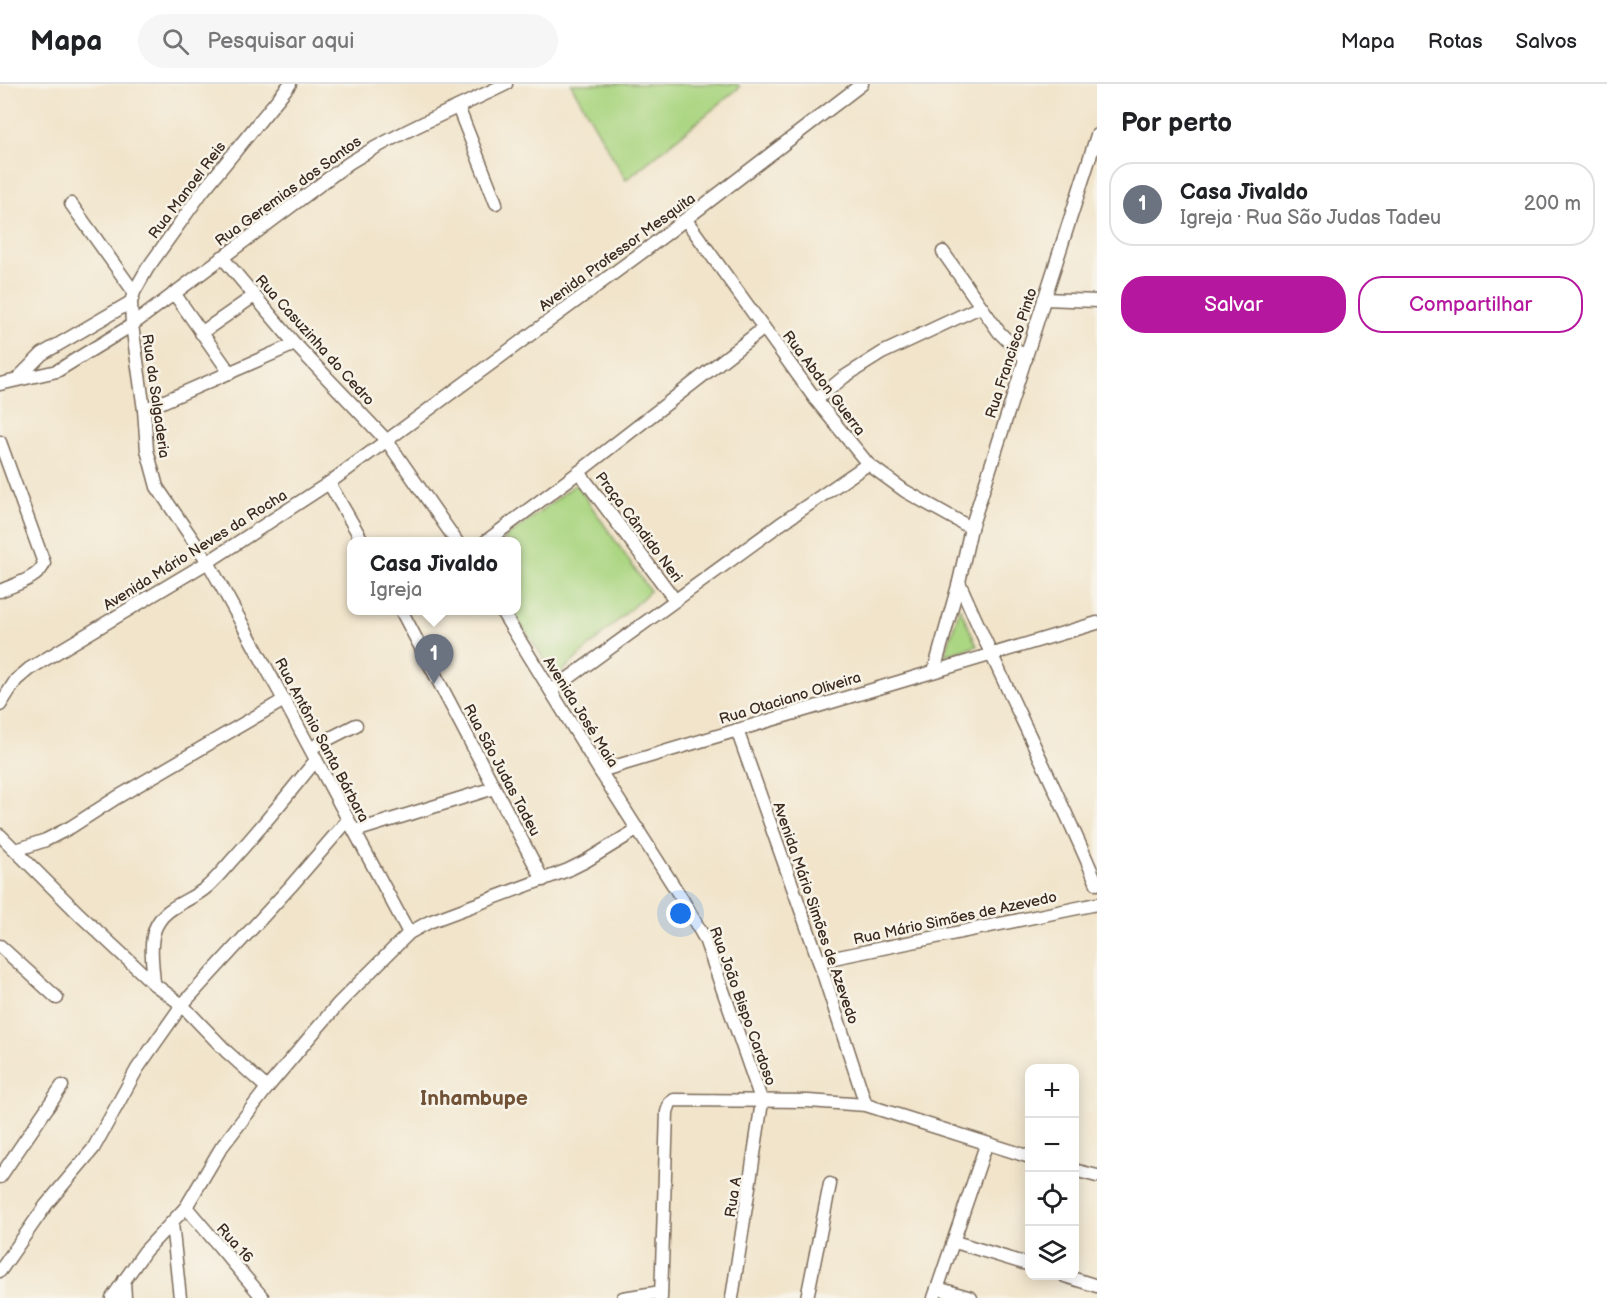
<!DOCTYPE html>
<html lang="pt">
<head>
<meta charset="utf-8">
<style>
	:root { --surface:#fff; --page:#f6f6f6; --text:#202124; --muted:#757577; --line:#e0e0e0; --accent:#b5179e }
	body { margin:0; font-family:"Balsamiq Sans",sans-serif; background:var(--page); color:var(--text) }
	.controls { position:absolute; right:18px; bottom:18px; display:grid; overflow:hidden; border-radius:12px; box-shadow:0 3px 15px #0003 }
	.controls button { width:54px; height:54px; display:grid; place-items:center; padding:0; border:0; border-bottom:2px solid var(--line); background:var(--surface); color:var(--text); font:30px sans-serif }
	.you { position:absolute; left:681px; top:830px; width:21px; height:21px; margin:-15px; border:4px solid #fff; border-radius:50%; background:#1a73e8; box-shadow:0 0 0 9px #1a73e833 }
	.badge { display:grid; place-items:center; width:39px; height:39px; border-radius:50%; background:var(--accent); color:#fff; font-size:20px; font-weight:700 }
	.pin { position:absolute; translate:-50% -50px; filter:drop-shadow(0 2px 3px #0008) }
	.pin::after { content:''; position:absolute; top:32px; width:21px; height:18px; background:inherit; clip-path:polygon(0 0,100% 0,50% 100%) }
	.popup { position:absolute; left:347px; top:453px; width:174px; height:78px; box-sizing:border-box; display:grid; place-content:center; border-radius:12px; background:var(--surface); filter:drop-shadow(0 2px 4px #0005); font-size:20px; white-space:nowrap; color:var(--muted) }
	.popup b { font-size:22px; color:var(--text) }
	.popup::after { content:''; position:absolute; left:50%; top:100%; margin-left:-12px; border:12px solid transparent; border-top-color:var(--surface) }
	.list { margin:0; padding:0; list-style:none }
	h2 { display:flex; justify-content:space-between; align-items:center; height:78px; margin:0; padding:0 24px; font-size:26px }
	h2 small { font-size:20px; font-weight:400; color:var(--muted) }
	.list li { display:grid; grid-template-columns:39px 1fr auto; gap:18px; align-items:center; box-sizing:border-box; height:84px; margin:0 12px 12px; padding:0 12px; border:2px solid var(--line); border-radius:24px }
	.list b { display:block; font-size:22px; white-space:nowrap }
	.list p { margin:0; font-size:20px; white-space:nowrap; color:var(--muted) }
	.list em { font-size:20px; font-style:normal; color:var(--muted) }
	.actions { display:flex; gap:12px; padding:18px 24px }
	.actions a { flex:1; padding:14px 0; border:2px solid var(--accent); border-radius:24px; text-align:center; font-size:21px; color:var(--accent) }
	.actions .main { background:var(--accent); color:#fff }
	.icon { flex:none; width:33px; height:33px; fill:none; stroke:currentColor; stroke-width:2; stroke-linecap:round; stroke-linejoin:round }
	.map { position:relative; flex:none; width:1097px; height:1214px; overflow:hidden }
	header { display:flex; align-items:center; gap:36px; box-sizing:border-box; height:84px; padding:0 30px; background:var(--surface); border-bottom:2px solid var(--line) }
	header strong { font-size:28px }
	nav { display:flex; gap:33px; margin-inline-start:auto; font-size:21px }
	.search { width:420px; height:54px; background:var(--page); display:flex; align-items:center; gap:15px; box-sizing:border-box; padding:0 21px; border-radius:33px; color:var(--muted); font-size:22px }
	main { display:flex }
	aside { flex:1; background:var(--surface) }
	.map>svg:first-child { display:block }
	.green { fill:#abd682; stroke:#738050; stroke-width:1.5 }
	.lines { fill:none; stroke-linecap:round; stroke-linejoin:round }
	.street-casing { stroke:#7b6b5a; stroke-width:15 }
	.street { stroke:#fff; stroke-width:12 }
	.labels { text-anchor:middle; stroke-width:5; stroke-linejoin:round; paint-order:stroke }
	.street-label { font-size:15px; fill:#3b2a1e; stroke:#f7f3e8 }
	.district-label { font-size:21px; font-weight:bold; fill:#725236; stroke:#f7f3e8 }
</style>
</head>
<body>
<header>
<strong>Mapa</strong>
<div class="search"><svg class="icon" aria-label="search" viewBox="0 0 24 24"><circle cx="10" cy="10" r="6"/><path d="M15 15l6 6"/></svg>Pesquisar aqui</div>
<nav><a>Mapa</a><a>Rotas</a><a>Salvos</a></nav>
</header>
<main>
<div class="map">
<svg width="1097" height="1214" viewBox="0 0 1097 1214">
	<rect width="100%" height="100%" fill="#f7f3e8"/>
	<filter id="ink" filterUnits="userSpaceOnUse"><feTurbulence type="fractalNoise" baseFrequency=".0167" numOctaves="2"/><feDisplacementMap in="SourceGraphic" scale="12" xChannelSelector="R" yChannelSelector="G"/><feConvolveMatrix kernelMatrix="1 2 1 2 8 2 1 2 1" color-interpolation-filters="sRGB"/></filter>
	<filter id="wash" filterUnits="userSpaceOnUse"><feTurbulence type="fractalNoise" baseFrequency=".008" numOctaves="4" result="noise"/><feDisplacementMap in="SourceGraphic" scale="24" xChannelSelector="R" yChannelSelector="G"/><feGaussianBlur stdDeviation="1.35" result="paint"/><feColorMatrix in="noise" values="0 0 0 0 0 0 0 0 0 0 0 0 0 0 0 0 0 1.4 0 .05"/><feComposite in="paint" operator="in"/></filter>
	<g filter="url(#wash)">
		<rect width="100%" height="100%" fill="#f1e4ca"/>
		<g class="green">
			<path d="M 571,0 L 737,0 L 740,3 L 626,96 Z"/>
			<path d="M 576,400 L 650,507 L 556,593 L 512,527 L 516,526 L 516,458 L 502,457 Z"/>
			<path d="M 960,524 L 977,562 L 945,571 Z"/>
		</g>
	</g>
	<g filter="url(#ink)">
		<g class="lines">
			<g class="street-casing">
				<g id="street">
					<path d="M 290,0 L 202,108 L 147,185 L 134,208 L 131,218 L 132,241 L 144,326 L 147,366 L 157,403 L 208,478 L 284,616 L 409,849"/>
					<path d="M 458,23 L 496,119"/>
					<path d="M 71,120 L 134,208"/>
					<path d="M 686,136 L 816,316 L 868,380 L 905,407 L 971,444"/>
					<path d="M 943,168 L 999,248 L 1026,275"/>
					<path d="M 222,173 L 295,260 L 387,357 L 457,458"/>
					<path d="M 174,209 L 230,289"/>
					<path d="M 1044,215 L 1097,217"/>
					<path d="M 201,249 L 254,212"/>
					<path d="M 17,295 L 42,270 L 131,218"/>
					<path d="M 0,300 L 57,287 L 132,241 L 349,79 C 399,48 453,26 506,0"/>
					<path d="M 816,316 L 844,293 L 882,269 L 980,223"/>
					<path d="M 144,326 L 295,260"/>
					<path d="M 0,358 L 44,479 C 40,494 13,501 0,507"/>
					<path d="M 579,388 L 675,516"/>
					<path d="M 329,399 L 363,458"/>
					<path d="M 485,458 L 579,388 L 764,244"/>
					<path d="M 959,498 C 1003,600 1054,698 1097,800"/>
					<path d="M 401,526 L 543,796"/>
					<path d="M 501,526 L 600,687 L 682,815 L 705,855 L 762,1018 L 732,1214"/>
					<path d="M 934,587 L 959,498 L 971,444 L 1097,51"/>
					<path d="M 551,607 L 779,441 L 868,380"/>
					<path d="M 0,621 L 16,596 L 29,585 L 208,478 L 329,399 L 648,164 L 862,0"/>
					<path d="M 737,646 L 819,877 L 866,1021"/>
					<path d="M 311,664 L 356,641"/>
					<path d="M 600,687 L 1097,539"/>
					<path d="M 355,747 L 494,704"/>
					<path d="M 0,751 L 79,830 L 154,900 L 182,921 L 227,968 L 267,1004"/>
					<path d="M 16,766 L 46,756 L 71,743 L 116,714 L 284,616"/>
					<path d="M 0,862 L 57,914"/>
					<path d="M 819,877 L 1097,820"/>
					<path d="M 154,900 C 153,883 149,861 155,845 C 164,821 191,818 208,802 C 217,794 225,784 233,775 C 262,743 289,709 316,676"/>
					<path d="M 1074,1086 L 1097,1092"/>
					<path d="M 0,1093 L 62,1002"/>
					<path d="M 186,1123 L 263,1214"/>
					<path d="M 172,1139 L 180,1214"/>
					<path d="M 955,1158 L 1030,1181"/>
					<path d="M 0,1187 L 46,1121 L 93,1065 L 137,985 L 182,921 L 291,802 L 348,736"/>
					<path d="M 1065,1192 L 1097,1202"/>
					<path d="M 124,1196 L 125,1214"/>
					<path d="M 937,1204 L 971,1214"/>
					<path d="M 112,1214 L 145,1167 L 186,1123 L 221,1064 L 267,1004 L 309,954 L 339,919 L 409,849 L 429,838 L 568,786 L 586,777 L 638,745"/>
					<path d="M 623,1214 L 661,1208"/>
					<path d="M 661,1214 L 667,1028 L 670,1019 L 674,1016 L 808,1017 L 866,1021 L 1030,1073"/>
					<path d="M 807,1214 L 830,1100"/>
					<path d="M 934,1214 L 986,1061"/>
				</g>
			</g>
			<use href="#street" class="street"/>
		</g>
	</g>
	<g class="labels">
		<g class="street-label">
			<text transform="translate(187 106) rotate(-53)" y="5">Rua Manoel Reis</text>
			<text transform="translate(288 107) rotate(-36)" y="5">Rua Geremias dos Santos</text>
			<text transform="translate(617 168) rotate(-36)" y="5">Avenida Professor Mesquita</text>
			<text transform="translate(315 256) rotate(48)" y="5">Rua Casuzinha do Cedro</text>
			<text transform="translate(1011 269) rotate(-72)" y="5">Rua Francisco Pinto</text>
			<text transform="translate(824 299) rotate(53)" y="5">Rua Abdon Guerra</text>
			<text transform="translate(156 312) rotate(82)" y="5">Rua da Salgaderia</text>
			<text transform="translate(639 443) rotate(53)" y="5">Praça Cândido Neri</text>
			<text transform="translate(195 466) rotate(-32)" y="5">Avenida Mário Neves da Rocha</text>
			<text transform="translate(790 614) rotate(-17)" y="5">Rua Otaciano Oliveira</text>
			<text transform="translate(581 628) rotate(58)" y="5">Avenida José Maia</text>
			<text transform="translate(322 656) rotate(62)" y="5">Rua Antônio Santa Bárbara</text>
			<text transform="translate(502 686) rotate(62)" y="5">Rua São Judas Tadeu</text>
			<text transform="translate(816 829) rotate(71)" y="5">Avenida Mário Simões de Azevedo</text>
			<text transform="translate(955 834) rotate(-12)" y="5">Rua Mário Simões de Azevedo</text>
			<text transform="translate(743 922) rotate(70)" y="5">Rua João Bispo Cardoso</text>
			<text transform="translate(733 1113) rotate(-81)" y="5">Rua A</text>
			<text transform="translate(235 1159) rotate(48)" y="5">Rua 16</text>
		</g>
		<g class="district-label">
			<text x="474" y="1021">Inhambupe</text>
		</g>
	</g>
</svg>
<div class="controls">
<button>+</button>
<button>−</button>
<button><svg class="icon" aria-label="locate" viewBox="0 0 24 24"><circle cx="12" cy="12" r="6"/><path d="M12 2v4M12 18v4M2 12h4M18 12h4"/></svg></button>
<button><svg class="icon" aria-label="layers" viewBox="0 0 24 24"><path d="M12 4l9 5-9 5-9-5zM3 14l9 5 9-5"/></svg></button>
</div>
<div class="you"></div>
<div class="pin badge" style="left:434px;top:600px;background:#6b7280">1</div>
<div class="popup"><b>Casa Jivaldo</b>Igreja</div>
</div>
<aside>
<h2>Por perto<small></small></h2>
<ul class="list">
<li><span class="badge" style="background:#6b7280">1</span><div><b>Casa Jivaldo</b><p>Igreja · Rua São Judas Tadeu</p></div><em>200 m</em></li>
</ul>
<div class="actions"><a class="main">Salvar</a><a>Compartilhar</a></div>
</aside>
</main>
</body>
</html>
